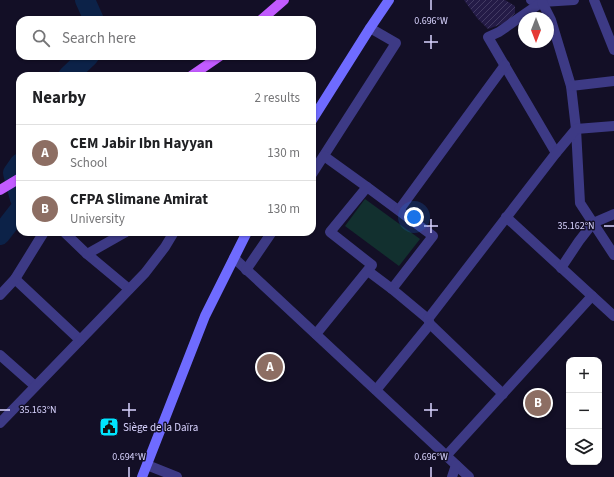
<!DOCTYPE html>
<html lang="en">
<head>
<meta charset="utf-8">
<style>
	:root { --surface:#fff; --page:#f2f2f2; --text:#202124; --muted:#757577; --line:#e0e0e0; --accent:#127987 }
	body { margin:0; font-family:"Source Sans 3",sans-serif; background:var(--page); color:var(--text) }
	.controls { position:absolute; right:12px; bottom:12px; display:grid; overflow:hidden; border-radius:8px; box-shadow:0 1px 3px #0004 }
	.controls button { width:36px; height:36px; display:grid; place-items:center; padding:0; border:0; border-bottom:1px solid var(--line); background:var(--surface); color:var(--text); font:20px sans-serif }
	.compass { position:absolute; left:518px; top:12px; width:36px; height:36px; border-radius:50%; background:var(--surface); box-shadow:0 1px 3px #0004; rotate:180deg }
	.you { position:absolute; left:414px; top:217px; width:14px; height:14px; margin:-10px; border:3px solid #fff; border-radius:50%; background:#1a73e8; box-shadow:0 0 0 6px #1a73e833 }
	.badge { display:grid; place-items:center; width:26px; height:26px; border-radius:50%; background:var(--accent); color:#fff; font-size:13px; font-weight:700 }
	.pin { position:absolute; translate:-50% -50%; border:2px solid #fff; box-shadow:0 1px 4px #0006 }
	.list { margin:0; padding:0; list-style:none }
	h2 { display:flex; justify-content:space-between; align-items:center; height:52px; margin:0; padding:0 16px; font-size:17px }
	h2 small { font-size:13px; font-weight:400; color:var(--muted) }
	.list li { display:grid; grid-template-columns:26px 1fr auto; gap:12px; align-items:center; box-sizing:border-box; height:56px; padding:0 16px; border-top:1px solid var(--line) }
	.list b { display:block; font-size:15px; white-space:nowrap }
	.list p { margin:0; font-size:13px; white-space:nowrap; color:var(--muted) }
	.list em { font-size:13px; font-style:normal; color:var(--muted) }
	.icon { flex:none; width:22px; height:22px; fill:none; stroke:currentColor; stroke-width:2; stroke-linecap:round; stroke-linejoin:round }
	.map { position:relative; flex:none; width:614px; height:477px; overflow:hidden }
	.search { position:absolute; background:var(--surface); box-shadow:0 1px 3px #0004; left:16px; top:16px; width:300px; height:44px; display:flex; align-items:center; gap:10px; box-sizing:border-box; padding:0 14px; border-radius:12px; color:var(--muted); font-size:15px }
	.panel { position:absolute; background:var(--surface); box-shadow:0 1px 3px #0004; left:16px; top:72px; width:300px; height:164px; border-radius:12px }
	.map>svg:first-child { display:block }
	.pitch { fill:#12302f }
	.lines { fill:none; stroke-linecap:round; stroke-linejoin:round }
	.river { stroke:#0c2248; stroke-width:20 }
	.building { fill:url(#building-hatch) }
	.minor { stroke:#3d3a85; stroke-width:10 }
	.secondary { stroke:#6f6bff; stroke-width:10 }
	.primary { stroke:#c25bff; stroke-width:10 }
	.ticks { fill:none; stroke:#d9d4ff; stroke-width:1.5 }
	.labels { text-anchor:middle; stroke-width:3; stroke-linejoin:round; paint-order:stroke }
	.poi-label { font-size:11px; fill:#d9d4ff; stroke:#130f26; text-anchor:start }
	.ticks-label { font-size:10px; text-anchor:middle; fill:#d9d4ff; stroke:#130f26; stroke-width:3; stroke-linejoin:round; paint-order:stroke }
</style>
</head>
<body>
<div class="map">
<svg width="614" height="477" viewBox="0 0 614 477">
	<defs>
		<pattern id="building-hatch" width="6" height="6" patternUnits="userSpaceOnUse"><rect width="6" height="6" fill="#241b47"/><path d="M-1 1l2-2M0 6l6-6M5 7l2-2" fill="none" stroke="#433b63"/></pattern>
	</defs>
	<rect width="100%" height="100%" fill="#130f26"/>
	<path class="pitch" d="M 365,199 L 420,239 L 399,266 L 345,226 Z"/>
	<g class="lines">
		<g class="river">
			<path d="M 85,0 L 94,20"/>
			<path d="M 68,76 L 89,56"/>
			<path d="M 20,163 L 13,173 L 20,199"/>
			<path d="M 0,235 L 20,209"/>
		</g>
	</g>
	<path class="building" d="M 464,0 L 505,0 L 515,6 L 515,13 L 507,22 L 488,29 L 477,18 Z"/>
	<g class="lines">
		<g class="minor">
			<path d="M 531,0 L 542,2 L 574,0"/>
			<path d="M 543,0 L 542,2 L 499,32 L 488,37 L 556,153"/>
			<path d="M 594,0 L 614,50"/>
			<path d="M 542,2 L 551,20 L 571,86 L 576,129 L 580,203 L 614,255"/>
			<path d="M 571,86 L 614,81"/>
			<path d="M 312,174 L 396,43 L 370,28"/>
			<path d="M 367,187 L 433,236 L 392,289"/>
			<path d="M 399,210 L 505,65"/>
			<path d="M 506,217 L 614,316"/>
			<path d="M 64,232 L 87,254 L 129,289"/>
			<path d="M 87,254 L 126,232"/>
			<path d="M 234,258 L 469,477"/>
			<path d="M 561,268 L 579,241 L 593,223 L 614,214"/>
			<path d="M 246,270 L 272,232"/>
			<path d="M 368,271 L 392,289 L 428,319 L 430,324 L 503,394"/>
			<path d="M 15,279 L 80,340"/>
			<path d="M 0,295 L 15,279 L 44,232"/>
			<path d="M 428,319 L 556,153 L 576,129 L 614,126"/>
			<path d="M 316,334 L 372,265 L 330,232 L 367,187 L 324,156"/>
			<path d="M 0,355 L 35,386"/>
			<path d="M 376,390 L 430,324"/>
			<path d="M 0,423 L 145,273 L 165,247 L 174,232"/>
			<path d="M 446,456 L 592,296"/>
			<path d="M 147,465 L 177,477"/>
			<path d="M 452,477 L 456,465"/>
		</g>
		<g class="secondary">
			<path d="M 312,120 L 370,28 L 389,0"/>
			<path d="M 142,477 L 205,316 L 247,232"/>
		</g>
		<g class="primary">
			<path d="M 261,20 L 284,0"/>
			<path d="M 191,76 L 220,56"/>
			<path d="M 0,190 L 20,178"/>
		</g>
	</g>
	<path class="ticks" d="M 431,0 L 431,10M 431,35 L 431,49M 424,42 L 438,42M 431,219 L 431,233M 424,226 L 438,226M 604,226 L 614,226M 129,403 L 129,417M 431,403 L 431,417M 0,410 L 10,410M 122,410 L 136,410M 424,410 L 438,410M 129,467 L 129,477M 431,467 L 431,477"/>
	<defs>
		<g id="civic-square" transform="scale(1)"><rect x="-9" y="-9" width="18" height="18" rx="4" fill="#00e5ff" stroke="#130f26"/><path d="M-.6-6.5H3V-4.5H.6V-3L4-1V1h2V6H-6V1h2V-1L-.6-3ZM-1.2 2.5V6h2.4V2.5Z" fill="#111"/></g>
	</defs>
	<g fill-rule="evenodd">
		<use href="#civic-square" x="109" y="427"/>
	</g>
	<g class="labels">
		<g class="poi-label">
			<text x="123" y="431">Siège de la Daïra</text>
		</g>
	</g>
	<g class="ticks-label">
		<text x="431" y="24">0.696°W</text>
		<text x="576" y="229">35.162°N</text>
		<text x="38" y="413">35.163°N</text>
		<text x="129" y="460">0.694°W</text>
		<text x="431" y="460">0.696°W</text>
	</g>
</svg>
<div class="controls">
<button>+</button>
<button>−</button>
<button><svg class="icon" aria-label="layers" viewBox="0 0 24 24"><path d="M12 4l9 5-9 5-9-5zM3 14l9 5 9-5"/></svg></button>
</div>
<svg class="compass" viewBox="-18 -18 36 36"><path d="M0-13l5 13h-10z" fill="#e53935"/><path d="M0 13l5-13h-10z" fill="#757577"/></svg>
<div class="you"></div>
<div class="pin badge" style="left:270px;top:367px;background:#8d6e63">A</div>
<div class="pin badge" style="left:538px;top:403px;background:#8d6e63">B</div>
<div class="search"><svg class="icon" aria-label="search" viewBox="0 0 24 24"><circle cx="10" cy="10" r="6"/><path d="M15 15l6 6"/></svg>Search here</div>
<section class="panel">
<h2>Nearby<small>2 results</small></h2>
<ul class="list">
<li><span class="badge" style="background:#8d6e63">A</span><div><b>CEM Jabir Ibn Hayyan</b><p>School</p></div><em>130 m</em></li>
<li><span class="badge" style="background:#8d6e63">B</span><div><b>CFPA Slimane Amirat</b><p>University</p></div><em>130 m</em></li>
</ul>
</section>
</div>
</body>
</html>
